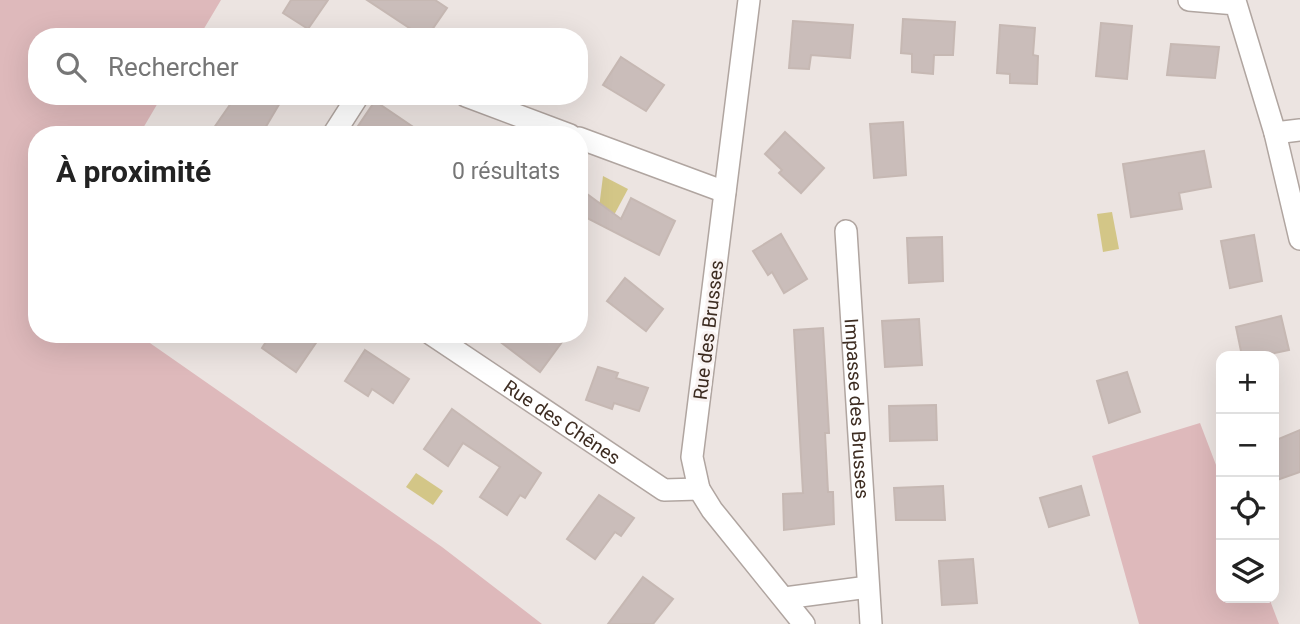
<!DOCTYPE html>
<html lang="fr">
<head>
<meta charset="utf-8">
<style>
	:root { --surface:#fff; --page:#f6f6f6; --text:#222; --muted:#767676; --line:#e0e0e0 }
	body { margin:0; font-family:Roboto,sans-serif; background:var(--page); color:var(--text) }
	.controls { position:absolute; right:21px; bottom:21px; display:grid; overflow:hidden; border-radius:14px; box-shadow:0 7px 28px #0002 }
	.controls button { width:63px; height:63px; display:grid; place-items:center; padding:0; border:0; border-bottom:2px solid var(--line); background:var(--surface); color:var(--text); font:35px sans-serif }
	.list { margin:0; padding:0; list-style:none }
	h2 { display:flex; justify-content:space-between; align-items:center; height:91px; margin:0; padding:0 28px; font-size:30px }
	h2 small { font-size:23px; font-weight:400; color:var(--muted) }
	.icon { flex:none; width:38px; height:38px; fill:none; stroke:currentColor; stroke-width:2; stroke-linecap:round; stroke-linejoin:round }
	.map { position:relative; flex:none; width:1300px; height:624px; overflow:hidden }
	.search { position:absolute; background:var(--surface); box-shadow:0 7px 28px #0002; left:28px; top:28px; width:560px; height:77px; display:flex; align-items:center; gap:18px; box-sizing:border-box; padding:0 24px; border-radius:28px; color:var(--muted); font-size:26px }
	.panel { position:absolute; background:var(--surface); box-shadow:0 7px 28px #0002; left:28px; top:126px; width:560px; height:217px; border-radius:28px }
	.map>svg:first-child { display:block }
	.green { fill:#deb9bb }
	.water { fill:#d3c687 }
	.building { fill:#cabdba; stroke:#c6b8b3; stroke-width:2 }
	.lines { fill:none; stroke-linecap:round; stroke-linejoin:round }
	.street-casing { stroke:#b0a5a0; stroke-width:24 }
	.street { stroke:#fff; stroke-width:21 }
	.labels { text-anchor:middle; stroke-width:6; stroke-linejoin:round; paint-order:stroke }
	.street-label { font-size:19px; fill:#3d2c21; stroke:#f9f3f2 }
</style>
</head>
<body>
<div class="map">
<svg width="1300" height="624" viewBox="0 0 1300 624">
	<rect width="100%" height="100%" fill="#ece4e1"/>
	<g class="green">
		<path d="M 0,0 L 221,0 L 199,37 L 37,37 L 37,96 L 162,96 L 139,135 L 37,135 L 37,334 L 137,334 L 442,547 L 542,624 L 0,624 Z"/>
		<path d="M 1200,423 L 1221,478 L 1221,598 L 1269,598 L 1279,624 L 1139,624 L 1092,456 Z"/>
	</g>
	<g class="water">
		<path d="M 603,176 L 628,189 L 613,217 L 599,208 Z"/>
		<path d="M 1112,212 L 1119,249 L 1103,252 L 1097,214 Z"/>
		<path d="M 416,473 L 443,491 L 433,505 L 406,487 Z"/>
	</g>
	<g class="building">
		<path d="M 291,0 L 328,0 L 308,29 L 283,13 Z"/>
		<path d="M 367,0 L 435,0 L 447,8 L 427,37 L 423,37 Z"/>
		<path d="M 903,19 L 955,22 L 953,55 L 934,55 L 933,74 L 912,72 L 912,54 L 901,53 Z"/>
		<path d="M 793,21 L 853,25 L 850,58 L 811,55 L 809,69 L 789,68 Z"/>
		<path d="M 1101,23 L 1132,26 L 1127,79 L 1096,76 Z"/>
		<path d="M 1000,25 L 1035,28 L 1033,55 L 1038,56 L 1037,84 L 1010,83 L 1010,74 L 997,73 Z"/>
		<path d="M 1171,44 L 1219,47 L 1215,78 L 1167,75 Z"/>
		<path d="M 621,57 L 664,85 L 646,111 L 603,85 Z"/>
		<path d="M 236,96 L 284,96 L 261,135 L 209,135 Z"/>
		<path d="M 375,101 L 425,135 L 352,135 Z"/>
		<path d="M 903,122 L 906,175 L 874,178 L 870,124 Z"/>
		<path d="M 785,132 L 824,168 L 801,193 L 779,173 L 782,170 L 765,154 Z"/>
		<path d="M 1204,151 L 1211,187 L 1179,193 L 1182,209 L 1131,217 L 1123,164 Z"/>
		<path d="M 579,188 L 621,219 L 631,198 L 675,221 L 659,255 L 579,214 Z"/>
		<path d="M 781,234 L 807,279 L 784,293 L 772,272 L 768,275 L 753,251 Z"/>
		<path d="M 1254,235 L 1262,281 L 1230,288 L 1221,241 Z"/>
		<path d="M 942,237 L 943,281 L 909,283 L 907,238 Z"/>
		<path d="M 625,278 L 663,309 L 646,331 L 607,301 Z"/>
		<path d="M 1281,316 L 1289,350 L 1261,356 L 1242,356 L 1236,327 Z"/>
		<path d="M 919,319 L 922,365 L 885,367 L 882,321 Z"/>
		<path d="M 823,328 L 829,433 L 825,433 L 828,492 L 833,492 L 834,524 L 784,530 L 783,494 L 803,493 L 794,330 Z"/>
		<path d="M 271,334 L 322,334 L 296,372 L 262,348 Z"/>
		<path d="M 490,334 L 551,334 L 562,342 L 540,372 Z"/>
		<path d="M 365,350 L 409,379 L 393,403 L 372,389 L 368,396 L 345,381 Z"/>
		<path d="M 598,367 L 618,373 L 616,378 L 648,388 L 639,411 L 614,403 L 612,409 L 586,400 Z"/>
		<path d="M 1127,372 L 1140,412 L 1109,423 L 1097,381 Z"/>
		<path d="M 936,405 L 937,440 L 890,441 L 889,406 Z"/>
		<path d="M 452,409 L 541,473 L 525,498 L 520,495 L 507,515 L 480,497 L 500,467 L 463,443 L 448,466 L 424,449 Z"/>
		<path d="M 1300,430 L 1300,472 L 1274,481 L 1274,441 Z"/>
		<path d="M 943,486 L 945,520 L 896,520 L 894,488 Z"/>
		<path d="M 1081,486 L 1089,515 L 1049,527 L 1040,498 Z"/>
		<path d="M 599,495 L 634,518 L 621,536 L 615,532 L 595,559 L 567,539 Z"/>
		<path d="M 973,559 L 977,603 L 942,605 L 939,561 Z"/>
		<path d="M 643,577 L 673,599 L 653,624 L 608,624 Z"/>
	</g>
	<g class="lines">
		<g class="street-casing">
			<g id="street">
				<path d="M 749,0 L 692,457 L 699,489 L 712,510 L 804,624"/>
				<path d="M 1189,0 L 1236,4 L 1275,133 L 1300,239"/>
				<path d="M 466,96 L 570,135"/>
				<path d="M 1275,133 L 1300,130"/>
				<path d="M 333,135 L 358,96"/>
				<path d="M 579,138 L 725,192"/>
				<path id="s1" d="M 846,231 L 871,624"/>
				<path id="s2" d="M 431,334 L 664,490 L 699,489"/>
				<path d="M 785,598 L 868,587"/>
			</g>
		</g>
		<use href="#street" class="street"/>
	</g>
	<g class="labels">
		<g class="street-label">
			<text transform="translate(708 330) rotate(-83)" y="7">Rue des Brusses</text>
			<text dy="7" stroke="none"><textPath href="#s1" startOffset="178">Impasse des Brusses</textPath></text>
			<text dy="7" stroke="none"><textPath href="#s2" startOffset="158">Rue des Chênes</textPath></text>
		</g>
	</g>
</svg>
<div class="controls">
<button>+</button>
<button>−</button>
<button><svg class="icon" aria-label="locate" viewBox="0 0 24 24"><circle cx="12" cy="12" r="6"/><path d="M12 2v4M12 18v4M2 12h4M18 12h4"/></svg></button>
<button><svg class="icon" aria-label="layers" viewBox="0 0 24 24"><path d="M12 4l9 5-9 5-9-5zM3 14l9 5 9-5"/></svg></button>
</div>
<div class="search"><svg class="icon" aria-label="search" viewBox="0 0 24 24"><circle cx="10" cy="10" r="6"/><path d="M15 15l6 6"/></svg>Rechercher</div>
<section class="panel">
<h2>À proximité<small>0 résultats</small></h2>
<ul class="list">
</ul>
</section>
</div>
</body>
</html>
